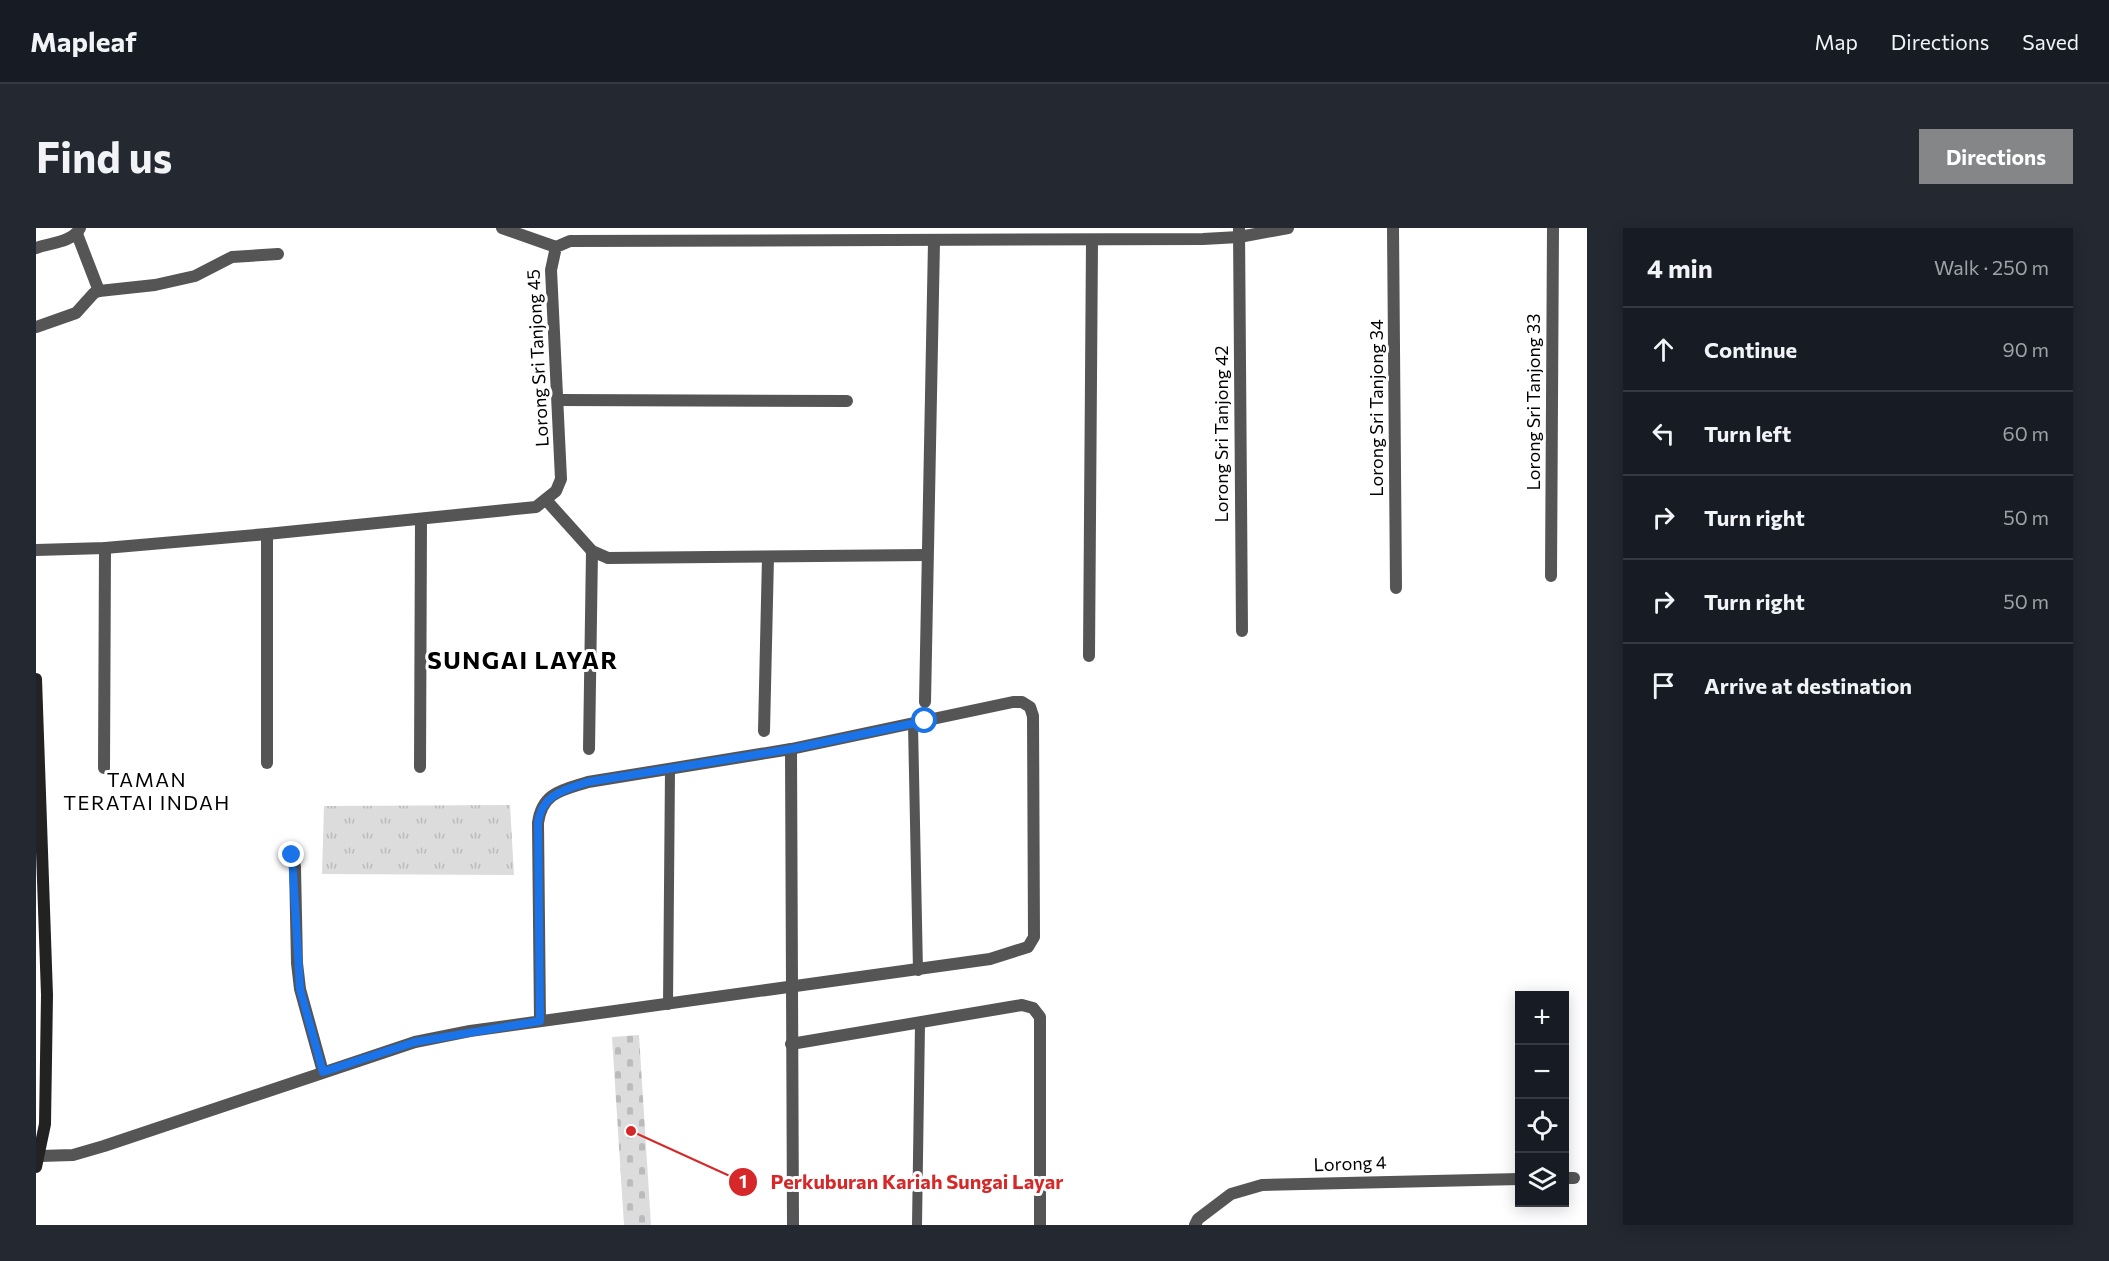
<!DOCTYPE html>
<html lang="en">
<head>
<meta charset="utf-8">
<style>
	:root { --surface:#171b24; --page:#242831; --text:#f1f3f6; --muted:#9ea1a6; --line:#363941; --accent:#858687 }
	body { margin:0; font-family:Commissioner,sans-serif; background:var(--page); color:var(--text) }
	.controls { position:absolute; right:18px; bottom:18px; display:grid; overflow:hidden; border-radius:0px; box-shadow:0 3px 15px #0003 }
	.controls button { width:54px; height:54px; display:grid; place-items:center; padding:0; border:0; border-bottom:2px solid var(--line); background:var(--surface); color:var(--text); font:30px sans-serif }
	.stop { position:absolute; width:18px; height:18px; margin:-14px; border:4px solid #1a73e8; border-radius:50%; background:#fff }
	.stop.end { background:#1a73e8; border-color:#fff; box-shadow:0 2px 6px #0008 }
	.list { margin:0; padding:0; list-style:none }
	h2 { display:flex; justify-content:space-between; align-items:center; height:78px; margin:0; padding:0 24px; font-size:26px }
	h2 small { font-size:20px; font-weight:400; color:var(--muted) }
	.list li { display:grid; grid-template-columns:39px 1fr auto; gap:18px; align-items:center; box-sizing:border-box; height:84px; padding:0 24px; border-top:2px solid var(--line) }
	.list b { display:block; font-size:22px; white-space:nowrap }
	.list em { font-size:20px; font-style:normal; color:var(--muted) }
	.icon { flex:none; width:33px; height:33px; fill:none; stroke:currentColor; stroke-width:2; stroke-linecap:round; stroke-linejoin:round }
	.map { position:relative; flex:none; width:1551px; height:997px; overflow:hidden; border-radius:0px }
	header { display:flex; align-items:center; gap:36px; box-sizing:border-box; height:84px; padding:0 30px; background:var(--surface); border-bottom:2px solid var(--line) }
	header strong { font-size:28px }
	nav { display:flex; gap:33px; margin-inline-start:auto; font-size:21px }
	.intro { display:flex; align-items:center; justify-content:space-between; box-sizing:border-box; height:144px; padding:0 36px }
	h1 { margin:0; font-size:42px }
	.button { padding:15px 27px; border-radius:0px; background:var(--accent); color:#fff; font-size:21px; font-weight:700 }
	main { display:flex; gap:36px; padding:0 36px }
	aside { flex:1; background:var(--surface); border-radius:0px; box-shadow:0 3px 15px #0003 }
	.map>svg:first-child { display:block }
	.cemetery { fill:url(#cemetery-stones) }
	.park { fill:url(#park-tufts) }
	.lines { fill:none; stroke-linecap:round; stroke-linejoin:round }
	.lane { stroke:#555; stroke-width:10 }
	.street { stroke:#555; stroke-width:12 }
	.secondary { stroke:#222; stroke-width:12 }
	.route { stroke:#1a73e8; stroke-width:8 }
	.labels { text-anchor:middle; stroke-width:6; stroke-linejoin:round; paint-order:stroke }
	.street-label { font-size:18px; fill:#000; stroke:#fff }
	.neighbourhood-label { font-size:20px; letter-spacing:1.5px; fill:#000; stroke:#fff }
	.district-label { font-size:24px; font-weight:bold; letter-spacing:1.5px; fill:#000; stroke:#fff }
	.leader { fill:none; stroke:#d62828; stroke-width:2 }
	.callout-dot { fill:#d62828; stroke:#fff; stroke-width:2 }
	.mark-label { font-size:18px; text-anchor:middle; font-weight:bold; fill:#fff }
	.callout-label { font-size:20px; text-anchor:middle; font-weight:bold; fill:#d62828; stroke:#fff; stroke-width:6; stroke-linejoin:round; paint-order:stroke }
</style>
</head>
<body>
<header>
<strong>Mapleaf</strong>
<nav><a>Map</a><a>Directions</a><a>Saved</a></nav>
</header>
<div class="intro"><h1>Find us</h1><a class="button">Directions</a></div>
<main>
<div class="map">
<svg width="1551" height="997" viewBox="0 0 1551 997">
	<defs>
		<pattern id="cemetery-stones" width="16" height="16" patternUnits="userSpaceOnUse" patternTransform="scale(1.5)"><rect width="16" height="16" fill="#dcdcdc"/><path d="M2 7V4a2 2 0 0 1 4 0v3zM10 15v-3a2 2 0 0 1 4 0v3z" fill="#bbb"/></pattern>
		<pattern id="park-tufts" width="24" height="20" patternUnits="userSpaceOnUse" patternTransform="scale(1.5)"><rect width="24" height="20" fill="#dcdcdc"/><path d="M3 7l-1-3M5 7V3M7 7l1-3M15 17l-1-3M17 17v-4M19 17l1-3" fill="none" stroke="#bbb"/></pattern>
	</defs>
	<rect width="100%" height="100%" fill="#fff"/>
	<path class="cemetery" d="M 603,807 L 615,997 L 588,997 L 576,809 Z"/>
	<path class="park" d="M 474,577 L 478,647 L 286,646 L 288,578 Z"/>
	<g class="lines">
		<g class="lane">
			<path d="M 877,496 L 882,743"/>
			<path d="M 632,777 L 634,541"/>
			<path d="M 881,997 L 884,796"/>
		</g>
		<g class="street">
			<path d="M 466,0 L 520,19"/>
			<path d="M 1203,0 L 1206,403"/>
			<path d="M 1357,0 L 1360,360"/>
			<path d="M 41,6 L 63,63"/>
			<path d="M 0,20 C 14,15 37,14 44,0"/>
			<path d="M 0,99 L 40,85 L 58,65 L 63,63 L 119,57 L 159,48 L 196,29 L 242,26"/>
			<path d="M 523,172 L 811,173"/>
			<path d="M 511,273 L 556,323 L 572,330 L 891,327"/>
			<path d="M 231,306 L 231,535"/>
			<path d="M 0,322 L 69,320 L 231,306 L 500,279 L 520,263 L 525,251 L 515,42 L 520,19 L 534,13 L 1167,11 L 1203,9 L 1252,0"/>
			<path d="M 1515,348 L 1517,0"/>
			<path d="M 1053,428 L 1056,12"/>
			<path d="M 889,474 L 898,14"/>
			<path d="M 728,503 L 732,329"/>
			<path d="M 553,521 L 556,323"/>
			<path d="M 755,521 L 757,997"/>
			<path d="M 384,539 L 385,291"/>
			<path d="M 68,540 L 69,320"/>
			<path d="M 256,627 L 259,639 L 261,735 L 264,761 L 287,844"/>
			<path d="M 755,816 L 986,777 L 997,780 L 1004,789 L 1004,997"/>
			<path d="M 4,928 L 37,927 L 68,918 L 379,814 L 434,803 L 954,731 L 992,719 L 998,709 L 997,488 L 994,479 L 986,474 L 977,474 L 755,521 L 552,554 C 527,562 506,564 502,595 L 504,793"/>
			<path d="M 1528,950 L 1538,950"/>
			<path d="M 1159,997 L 1162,991 L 1195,966 L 1226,957 L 1484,951"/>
		</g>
		<path class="secondary" d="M 0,451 L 11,767 L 9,896 L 0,939"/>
	</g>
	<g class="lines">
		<path class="route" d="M 256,627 L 264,761 L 287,844 L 379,814 L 504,793 L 502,595 C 506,566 528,562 552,554 L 755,521 L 889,493"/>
	</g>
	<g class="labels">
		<g class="street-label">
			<text transform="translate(502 130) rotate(-93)" y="6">Lorong Sri Tanjong 45</text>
			<text transform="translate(1498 174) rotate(-90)" y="6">Lorong Sri Tanjong 33</text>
			<text transform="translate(1341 180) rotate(-90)" y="6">Lorong Sri Tanjong 34</text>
			<text transform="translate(1186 206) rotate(-90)" y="6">Lorong Sri Tanjong 42</text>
			<text transform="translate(1314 936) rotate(-2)" y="6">Lorong 4</text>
		</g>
		<g class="neighbourhood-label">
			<text x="111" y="559">TAMAN<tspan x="111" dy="23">TERATAI INDAH</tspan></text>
		</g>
		<g class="district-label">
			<text x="487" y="441">SUNGAI LAYAR</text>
		</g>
	</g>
	<path class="leader" d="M595 903L707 954"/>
	<g class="callout-dot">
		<circle cx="595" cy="903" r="6"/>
		<circle cx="707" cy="954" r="15"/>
	</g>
	<g class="mark-label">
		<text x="707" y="960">1</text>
	</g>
	<g class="callout-label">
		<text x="881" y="961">Perkuburan Kariah Sungai Layar</text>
	</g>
</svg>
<div class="controls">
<button>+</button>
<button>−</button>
<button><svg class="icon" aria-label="locate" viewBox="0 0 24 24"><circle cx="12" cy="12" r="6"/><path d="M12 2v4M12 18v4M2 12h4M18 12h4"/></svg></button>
<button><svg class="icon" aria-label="layers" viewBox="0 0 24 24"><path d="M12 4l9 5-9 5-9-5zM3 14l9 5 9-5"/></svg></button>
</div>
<div class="stop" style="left:889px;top:493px"></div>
<div class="stop end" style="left:256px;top:627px"></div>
</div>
<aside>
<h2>4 min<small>Walk · 250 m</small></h2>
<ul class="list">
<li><svg class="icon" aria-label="ahead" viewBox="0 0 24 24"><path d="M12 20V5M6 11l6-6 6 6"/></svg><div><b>Continue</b></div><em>90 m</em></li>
<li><svg class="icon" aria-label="left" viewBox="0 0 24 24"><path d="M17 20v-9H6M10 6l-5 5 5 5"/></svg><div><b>Turn left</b></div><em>60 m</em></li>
<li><svg class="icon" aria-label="right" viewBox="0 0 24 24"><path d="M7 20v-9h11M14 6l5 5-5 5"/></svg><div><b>Turn right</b></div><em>50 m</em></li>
<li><svg class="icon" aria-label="right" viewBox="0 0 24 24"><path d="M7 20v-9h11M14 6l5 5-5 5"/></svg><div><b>Turn right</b></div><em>50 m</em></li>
<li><svg class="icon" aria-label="arrive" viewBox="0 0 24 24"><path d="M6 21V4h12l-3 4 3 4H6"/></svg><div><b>Arrive at destination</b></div></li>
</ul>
</aside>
</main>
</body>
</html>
